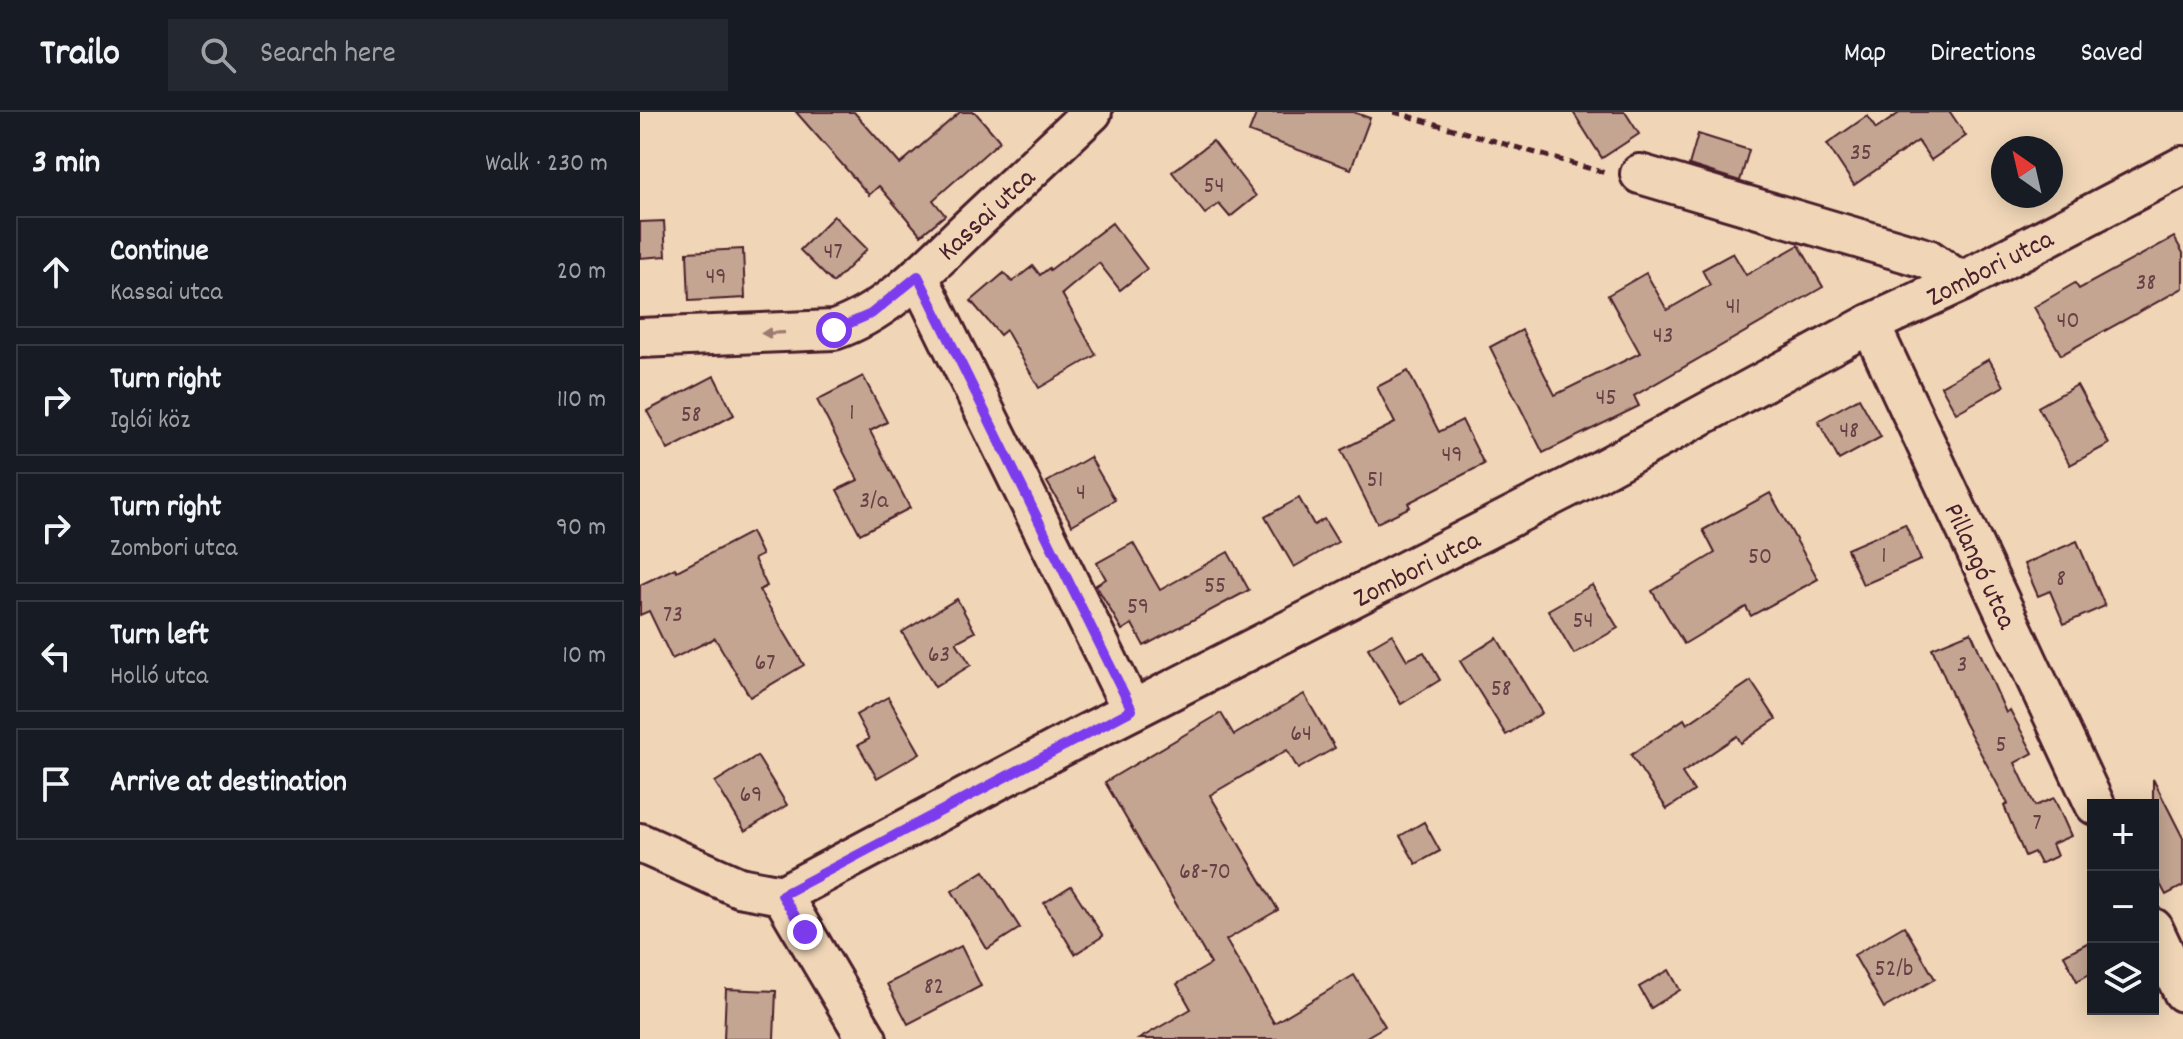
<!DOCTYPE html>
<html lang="en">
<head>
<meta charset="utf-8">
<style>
	:root { --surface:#171b24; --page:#242831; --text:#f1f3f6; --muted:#9ea1a6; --line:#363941 }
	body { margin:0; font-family:Dekko,sans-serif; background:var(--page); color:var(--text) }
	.controls { position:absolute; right:24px; bottom:24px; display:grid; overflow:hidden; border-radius:0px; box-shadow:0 4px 20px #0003 }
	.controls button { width:72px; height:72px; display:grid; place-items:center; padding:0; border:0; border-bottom:2px solid var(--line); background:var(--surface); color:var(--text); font:40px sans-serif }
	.compass { position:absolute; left:1351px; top:24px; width:72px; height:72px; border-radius:50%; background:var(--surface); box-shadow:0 4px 20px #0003; rotate:326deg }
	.stop { position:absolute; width:24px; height:24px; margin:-18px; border:6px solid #7c3aed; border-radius:50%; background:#fff }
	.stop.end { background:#7c3aed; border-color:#fff; box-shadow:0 2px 8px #0008 }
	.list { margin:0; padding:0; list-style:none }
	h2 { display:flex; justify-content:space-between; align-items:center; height:104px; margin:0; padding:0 32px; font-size:34px }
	h2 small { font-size:26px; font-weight:400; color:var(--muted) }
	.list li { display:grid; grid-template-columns:52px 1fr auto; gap:24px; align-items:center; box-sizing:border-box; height:112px; margin:0 16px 16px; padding:0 16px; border:2px solid var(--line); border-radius:0px }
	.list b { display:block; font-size:30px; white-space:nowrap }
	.list p { margin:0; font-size:26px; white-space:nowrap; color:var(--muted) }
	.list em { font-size:26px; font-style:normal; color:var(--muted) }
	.icon { flex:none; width:44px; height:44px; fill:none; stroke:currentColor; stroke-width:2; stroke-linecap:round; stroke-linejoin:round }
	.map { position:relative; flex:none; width:1543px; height:927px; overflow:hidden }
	header { display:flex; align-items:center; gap:48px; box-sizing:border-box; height:112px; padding:0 40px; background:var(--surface); border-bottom:2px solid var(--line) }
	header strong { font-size:38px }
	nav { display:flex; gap:44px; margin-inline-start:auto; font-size:28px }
	.search { width:560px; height:72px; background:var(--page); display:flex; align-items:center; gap:20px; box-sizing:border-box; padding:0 28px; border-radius:0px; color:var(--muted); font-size:30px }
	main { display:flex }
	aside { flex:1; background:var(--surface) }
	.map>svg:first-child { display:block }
	.building { fill:#c4a592; stroke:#4a1f2b; stroke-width:2 }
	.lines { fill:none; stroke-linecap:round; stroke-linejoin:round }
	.minor-casing { stroke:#4a1f2b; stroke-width:44 }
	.path { stroke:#4a1f2b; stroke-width:5; stroke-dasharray:8 6; stroke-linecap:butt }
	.minor { stroke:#f0d6b7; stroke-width:38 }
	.oneway { fill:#9d7a71 }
	.route { stroke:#7c3aed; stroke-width:10 }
	.labels { text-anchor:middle; stroke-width:6; stroke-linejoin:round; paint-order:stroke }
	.number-label { font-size:24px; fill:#684045 }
	.street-label { font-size:28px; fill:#4a1f2b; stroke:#f0d6b7 }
</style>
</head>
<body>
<header>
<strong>Trailo</strong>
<div class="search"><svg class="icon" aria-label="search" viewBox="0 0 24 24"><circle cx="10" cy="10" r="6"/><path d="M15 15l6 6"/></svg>Search here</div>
<nav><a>Map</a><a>Directions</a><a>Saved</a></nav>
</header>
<main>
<aside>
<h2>3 min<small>Walk · 230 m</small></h2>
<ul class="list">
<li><svg class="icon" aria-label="ahead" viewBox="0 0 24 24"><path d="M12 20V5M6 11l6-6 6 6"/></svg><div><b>Continue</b><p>Kassai utca</p></div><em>20 m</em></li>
<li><svg class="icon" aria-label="right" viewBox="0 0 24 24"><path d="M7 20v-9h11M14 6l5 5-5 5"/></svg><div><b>Turn right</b><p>Iglói köz</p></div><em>110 m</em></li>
<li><svg class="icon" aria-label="right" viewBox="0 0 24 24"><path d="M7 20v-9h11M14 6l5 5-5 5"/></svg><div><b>Turn right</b><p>Zombori utca</p></div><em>90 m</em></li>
<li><svg class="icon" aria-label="left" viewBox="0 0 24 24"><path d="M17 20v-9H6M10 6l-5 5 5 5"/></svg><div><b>Turn left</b><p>Holló utca</p></div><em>10 m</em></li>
<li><svg class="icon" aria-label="arrive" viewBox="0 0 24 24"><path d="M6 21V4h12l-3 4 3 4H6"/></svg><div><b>Arrive at destination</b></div></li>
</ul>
</aside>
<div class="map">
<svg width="1543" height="927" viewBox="0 0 1543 927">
	<rect width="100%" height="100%" fill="#f0d6b7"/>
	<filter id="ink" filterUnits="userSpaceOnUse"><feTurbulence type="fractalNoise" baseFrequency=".0125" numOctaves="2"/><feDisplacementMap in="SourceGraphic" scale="16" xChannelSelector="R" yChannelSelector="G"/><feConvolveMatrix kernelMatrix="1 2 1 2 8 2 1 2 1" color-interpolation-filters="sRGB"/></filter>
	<g filter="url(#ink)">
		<g class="building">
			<path d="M 156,0 L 214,0 L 260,52 L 320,0 L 335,0 L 360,29 L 293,88 L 305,103 L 281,123 L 239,74 L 229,83 Z"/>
			<path d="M 617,0 L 713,0 L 730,6 L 711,57 L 609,20 Z"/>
			<path d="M 933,0 L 985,0 L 999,22 L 962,46 Z"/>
			<path d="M 1261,0 L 1310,0 L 1326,24 L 1291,48 L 1278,29 L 1214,73 L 1187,32 L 1227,4 L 1236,17 Z"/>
			<path d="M 1058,22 L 1109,38 L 1100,69 L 1049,53 Z"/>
			<path d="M 573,29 L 616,84 L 590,105 L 579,92 L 565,102 L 532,60 Z"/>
			<path d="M 194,104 L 227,137 L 193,171 L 160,138 Z"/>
			<path d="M 24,109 L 26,144 L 0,146 L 0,110 Z"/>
			<path d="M 472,111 L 507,157 L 480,178 L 459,151 L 422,182 L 456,243 L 399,276 L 366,218 L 360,223 L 331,189 L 364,161 L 372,170 L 393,154 L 400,163 L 409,156 L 410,158 Z"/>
			<path d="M 1534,125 L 1543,141 L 1543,176 L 1421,243 L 1394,195 L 1435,171 L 1439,177 Z"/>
			<path d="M 1159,133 L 1183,175 L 994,284 L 999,294 L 903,341 L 850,235 L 882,218 L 915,283 L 1000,241 L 968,183 L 1006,161 L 1027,198 L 1070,173 L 1062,158 L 1093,141 L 1106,163 Z"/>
			<path d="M 103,137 L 105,186 L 49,189 L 47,140 Z"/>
			<path d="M 1349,247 L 1364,274 L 1316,301 L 1301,274 Z"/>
			<path d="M 768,259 L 799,320 L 822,308 L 844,352 L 768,391 L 770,395 L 737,411 L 701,338 L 755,311 L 737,275 Z"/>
			<path d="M 74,264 L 94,303 L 28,338 L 7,299 Z"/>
			<path d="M 223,264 L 247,310 L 230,319 L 270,396 L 220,422 L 197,378 L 218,368 L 177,288 Z"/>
			<path d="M 1437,273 L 1469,332 L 1430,353 L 1398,295 Z"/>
			<path d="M 1219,286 L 1241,325 L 1199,348 L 1178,309 Z"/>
			<path d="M 450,345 L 475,388 L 432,413 L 407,370 Z"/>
			<path d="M 1130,381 L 1178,467 L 1111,504 L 1106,495 L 1044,532 L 1012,479 L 1075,441 L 1063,418 Z"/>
			<path d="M 659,386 L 674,413 L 684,407 L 698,430 L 654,455 L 625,405 Z"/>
			<path d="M 1265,412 L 1281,448 L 1223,473 L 1207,437 Z"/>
			<path d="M 111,420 L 122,443 L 114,447 L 127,474 L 119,478 L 164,553 L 110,585 L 75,526 L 32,547 L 9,499 L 0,503 L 0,473 L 35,456 L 37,459 Z"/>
			<path d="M 1437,429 L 1465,494 L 1424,512 L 1410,479 L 1398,484 L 1384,452 Z"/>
			<path d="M 493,431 L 520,478 L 588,440 L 609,478 L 504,534 L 492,512 L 482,518 L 456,473 L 466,467 L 457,451 Z"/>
			<path d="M 952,473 L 978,516 L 934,542 L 908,498 Z"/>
			<path d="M 317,487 L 335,520 L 316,530 L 331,553 L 295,575 L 262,520 Z"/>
			<path d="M 1331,520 L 1366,601 L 1370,598 L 1393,641 L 1375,651 L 1395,694 L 1414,686 L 1431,724 L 1412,732 L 1417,744 L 1400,752 L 1394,740 L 1385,744 L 1364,694 L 1368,692 L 1324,610 L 1292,536 Z"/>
			<path d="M 752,522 L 767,548 L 784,540 L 800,568 L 761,592 L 728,536 Z"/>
			<path d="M 857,526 L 902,601 L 866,623 L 820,549 Z"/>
			<path d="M 1111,569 L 1136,607 L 1101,631 L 1097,624 L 1042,661 L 1054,679 L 1027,697 L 991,643 L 1044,607 L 1047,612 Z"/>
			<path d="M 664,582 L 695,636 L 658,657 L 647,638 L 570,683 L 638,798 L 586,828 L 634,911 L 714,863 L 745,914 L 723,927 L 499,927 L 551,897 L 537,872 L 571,852 L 465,670 L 581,601 L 594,623 Z"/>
			<path d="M 248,585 L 280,641 L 237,666 L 218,633 L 229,627 L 216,603 Z"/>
			<path d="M 117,644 L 147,693 L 105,719 L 75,670 Z"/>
			<path d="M 1513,667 L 1543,726 L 1543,774 L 1526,783 L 1513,759 Z"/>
			<path d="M 784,710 L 800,739 L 776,752 L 760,724 Z"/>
			<path d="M 344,759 L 380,816 L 347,837 L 312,779 Z"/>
			<path d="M 431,774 L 463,824 L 435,842 L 404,791 Z"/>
			<path d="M 1264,814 L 1295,867 L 1244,896 L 1214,843 Z"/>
			<path d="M 1453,828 L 1453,860 L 1437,869 L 1424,843 Z"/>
			<path d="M 321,834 L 341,874 L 268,912 L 247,872 Z"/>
			<path d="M 1029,858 L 1040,878 L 1011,896 L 999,875 Z"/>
			<path d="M 86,877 L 136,879 L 134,927 L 84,927 Z"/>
		</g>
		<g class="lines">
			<g class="minor-casing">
				<g id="minor">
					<path d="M 1000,62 L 1288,147 L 1321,170"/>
					<path d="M 278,164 L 492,598"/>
					<path d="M 1230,212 L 1455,693"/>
					<path d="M 0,226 L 194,218 C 248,200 290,153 331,114 C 371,76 412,38 452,0"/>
					<path d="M 0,731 L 99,775 L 142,783 L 428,631 L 937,371 L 1230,212 L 1321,170 L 1543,54"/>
					<path d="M 142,783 L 227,927"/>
					<path d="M 1513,816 L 1543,880"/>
				</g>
			</g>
			<path class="path" d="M 754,0 L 969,62"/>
			<use href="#minor" class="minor"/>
		</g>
		<defs><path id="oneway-solid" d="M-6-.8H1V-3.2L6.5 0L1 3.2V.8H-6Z" transform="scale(2)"/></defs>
		<use class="oneway" href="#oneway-solid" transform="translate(133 221) rotate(178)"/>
	</g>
	<g class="lines" filter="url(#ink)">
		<path class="route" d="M 165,820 L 142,783 L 492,598 L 278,164 L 231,202 L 194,218"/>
	</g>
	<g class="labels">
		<g class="number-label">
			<text x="1221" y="47">35</text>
			<text x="574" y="80">54</text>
			<text x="193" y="146">47</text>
			<text x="76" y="171">49</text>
			<text x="1506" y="177">38</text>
			<text x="1093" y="201">41</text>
			<text x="1428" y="215">40</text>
			<text x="1023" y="230">43</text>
			<text x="966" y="292">45</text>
			<text x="212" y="307">1</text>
			<text x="51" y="309">58</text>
			<text x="1209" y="325">48</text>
			<text x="812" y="349">49</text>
			<text x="735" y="374">51</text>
			<text x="441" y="387">4</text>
			<text x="234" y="395">3/a</text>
			<text x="1244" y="450">1</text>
			<text x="1120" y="451">50</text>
			<text x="1421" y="473">8</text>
			<text x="575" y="480">55</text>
			<text x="498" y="501">59</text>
			<text x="33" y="509">73</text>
			<text x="943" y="515">54</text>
			<text x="299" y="549">63</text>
			<text x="125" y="557">67</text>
			<text x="1322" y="559">3</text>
			<text x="861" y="583">58</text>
			<text x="661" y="628">64</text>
			<text x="1361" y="639">5</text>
			<text x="111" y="689">69</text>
			<text x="1397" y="717">7</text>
			<text x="565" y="766">68-70</text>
			<text x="1254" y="863">52/b</text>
			<text x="294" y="881">82</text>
		</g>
		<g class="street-label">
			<text transform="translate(345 101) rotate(-43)" y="10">Kassai utca</text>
			<text transform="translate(1349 154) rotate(-27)" y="10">Zombori utca</text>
			<text transform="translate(1342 453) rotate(65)" y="10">Pillangó utca</text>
			<text transform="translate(776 455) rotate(-27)" y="10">Zombori utca</text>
		</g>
	</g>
</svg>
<div class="controls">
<button>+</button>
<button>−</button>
<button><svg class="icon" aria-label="layers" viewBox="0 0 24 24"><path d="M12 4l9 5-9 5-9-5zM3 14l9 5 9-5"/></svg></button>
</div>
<svg class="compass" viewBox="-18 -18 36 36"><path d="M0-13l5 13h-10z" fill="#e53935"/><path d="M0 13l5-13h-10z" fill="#9ea1a6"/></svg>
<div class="stop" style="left:194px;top:218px"></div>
<div class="stop end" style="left:165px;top:820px"></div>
</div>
</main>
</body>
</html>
